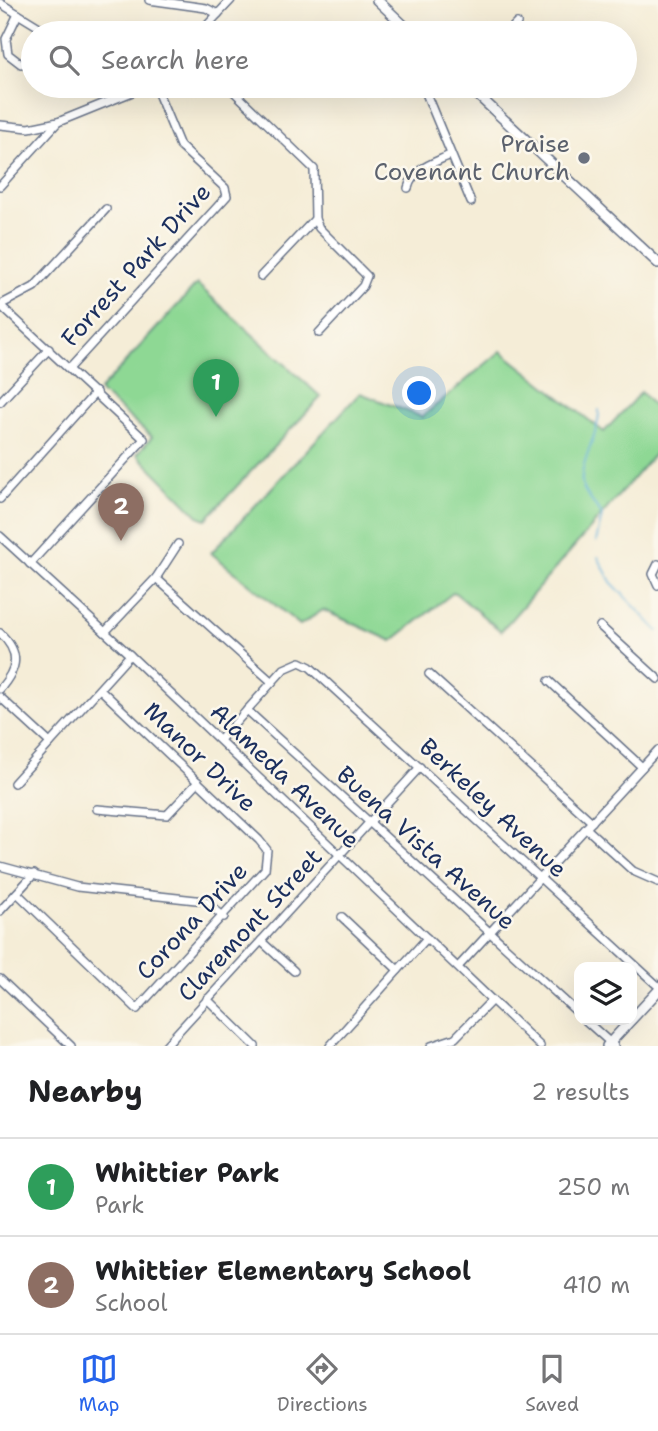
<!DOCTYPE html>
<html lang="en">
<head>
<meta charset="utf-8">
<style>
	:root { --surface:#fff; --page:#f6f6f6; --text:#202124; --muted:#757577; --line:#e0e0e0; --accent:#2563eb }
	body { margin:0; font-family:"Shantell Sans",sans-serif; background:var(--page); color:var(--text) }
	.controls { position:absolute; right:21px; bottom:21px; display:grid; overflow:hidden; border-radius:14px; box-shadow:0 7px 28px #0002 }
	.controls button { width:63px; height:63px; display:grid; place-items:center; padding:0; border:0; border-bottom:2px solid var(--line); background:var(--surface); color:var(--text); font:35px sans-serif }
	.you { position:absolute; left:420px; top:394px; width:24px; height:24px; margin:-18px; border:5px solid #fff; border-radius:50%; background:#1a73e8; box-shadow:0 0 0 10px #1a73e833 }
	.badge { display:grid; place-items:center; width:46px; height:46px; border-radius:50%; background:var(--accent); color:#fff; font-size:23px; font-weight:700 }
	.pin { position:absolute; translate:-50% -58px; filter:drop-shadow(0 2px 4px #0008) }
	.pin::after { content:''; position:absolute; top:37px; width:24px; height:21px; background:inherit; clip-path:polygon(0 0,100% 0,50% 100%) }
	.list { margin:0; padding:0; list-style:none }
	h2 { display:flex; justify-content:space-between; align-items:center; height:91px; margin:0; padding:0 28px; font-size:30px }
	h2 small { font-size:23px; font-weight:400; color:var(--muted) }
	.list li { display:grid; grid-template-columns:46px 1fr auto; gap:21px; align-items:center; box-sizing:border-box; height:98px; padding:0 28px; border-top:2px solid var(--line) }
	.list b { display:block; font-size:26px; white-space:nowrap }
	.list p { margin:0; font-size:23px; white-space:nowrap; color:var(--muted) }
	.list em { font-size:23px; font-style:normal; color:var(--muted) }
	.icon { flex:none; width:38px; height:38px; fill:none; stroke:currentColor; stroke-width:2; stroke-linecap:round; stroke-linejoin:round }
	.map { position:relative; flex:none; width:658px; height:1046px; overflow:hidden }
	.search { position:absolute; background:var(--surface); box-shadow:0 7px 28px #0002; left:21px; right:21px; top:21px; height:77px; display:flex; align-items:center; gap:18px; box-sizing:border-box; padding:0 24px; border-radius:38px; color:var(--muted); font-size:26px }
	.sheet { height:287px; background:var(--surface) }
	nav { display:flex; justify-content:space-around; align-items:center; box-sizing:border-box; height:98px; border-top:2px solid var(--line); background:var(--surface); font-size:19px; color:var(--muted) }
	nav a { display:grid; justify-items:center; gap:4px }
	nav .on { color:var(--accent) }
	.map>svg:first-child { display:block }
	.green { fill:#8ed894; stroke:#548479; stroke-width:2 }
	.lines { fill:none; stroke-linecap:round; stroke-linejoin:round }
	.stream { stroke:#60afda; stroke-width:2 }
	.minor-casing { stroke:#677288; stroke-width:10 }
	.major-casing { stroke:#677288; stroke-width:12 }
	.minor { stroke:#fff; stroke-width:7 }
	.major { stroke:#fff; stroke-width:9 }
	.worship-dot { fill:#6b7280; stroke:#fbf7ec; stroke-width:2.5 }
	.labels { text-anchor:middle; stroke-width:5; stroke-linejoin:round; paint-order:stroke }
	.worship-label { font-size:24px; fill:#5b616d; stroke:#fbf7ec; text-anchor:end }
	.street-label { font-size:24px; fill:#1b2f5e; stroke:#fbf7ec }
</style>
</head>
<body>
<div class="map">
<svg width="658" height="1046" viewBox="0 0 658 1046">
	<rect width="100%" height="100%" fill="#fbf7ec"/>
	<filter id="ink" filterUnits="userSpaceOnUse"><feTurbulence type="fractalNoise" baseFrequency=".0143" numOctaves="2"/><feDisplacementMap in="SourceGraphic" scale="14" xChannelSelector="R" yChannelSelector="G"/><feConvolveMatrix kernelMatrix="1 2 1 2 8 2 1 2 1" color-interpolation-filters="sRGB"/></filter>
	<filter id="wash" filterUnits="userSpaceOnUse"><feTurbulence type="fractalNoise" baseFrequency=".00686" numOctaves="4" result="noise"/><feDisplacementMap in="SourceGraphic" scale="28" xChannelSelector="R" yChannelSelector="G"/><feGaussianBlur stdDeviation="1.57" result="paint"/><feColorMatrix in="noise" values="0 0 0 0 0 0 0 0 0 0 0 0 0 0 0 0 0 1.4 0 .05"/><feComposite in="paint" operator="in"/></filter>
	<g filter="url(#wash)">
		<rect width="100%" height="100%" fill="#f5edd7"/>
		<g class="green">
			<path d="M 197,284 L 321,397 L 206,519 L 198,516 L 137,454 L 152,437 L 99,391 Z"/>
			<path d="M 501,351 L 604,432 L 641,392 L 658,411 L 658,450 L 501,631 L 454,592 L 392,641 L 323,610 L 300,625 L 211,553 L 360,393 L 422,417 Z"/>
		</g>
		<g class="lines">
			<g class="stream">
				<path d="M 596,542 L 602,515 C 596,506 587,497 583,487 C 576,468 600,434 599,410"/>
				<path d="M 598,557 L 611,582 L 658,631"/>
			</g>
		</g>
	</g>
	<g filter="url(#ink)">
		<g class="lines">
			<g class="minor-casing">
				<g id="minor">
					<path d="M 149,0 L 206,8 L 218,14"/>
					<path d="M 0,3 L 49,33"/>
					<path d="M 18,14 L 6,39 L 8,54 L 21,64 L 33,60"/>
					<path d="M 200,33 L 231,0"/>
					<path d="M 507,33 L 517,23"/>
					<path d="M 228,86 L 314,169 L 315,219 L 261,276"/>
					<path d="M 423,86 L 471,202"/>
					<path d="M 0,125 L 29,128 L 58,122"/>
					<path d="M 0,186 L 58,122 L 147,86"/>
					<path d="M 408,188 C 413,168 434,163 450,155"/>
					<path d="M 315,219 L 319,228 L 367,276 L 363,286 L 319,333"/>
					<path d="M 0,305 L 144,439 L 30,564"/>
					<path d="M 0,305 L 34,287 L 106,209"/>
					<path d="M 70,368 L 227,196 L 225,188 L 180,146 L 155,86"/>
					<path d="M 0,402 L 49,349"/>
					<path d="M 0,499 L 96,392"/>
					<path d="M 0,536 L 130,655 L 540,1046"/>
					<path d="M 658,564 L 653,574 L 658,585"/>
					<path d="M 156,578 L 272,682"/>
					<path d="M 600,626 L 658,679"/>
					<path d="M 105,632 L 156,578 L 178,544"/>
					<path d="M 0,633 C 21,653 18,668 0,689"/>
					<path d="M 429,674 L 592,822"/>
					<path d="M 549,681 L 642,767"/>
					<path d="M 0,697 L 50,743"/>
					<path d="M 247,710 L 579,1014"/>
					<path d="M 220,740 L 284,669 L 300,662 L 310,667 L 658,986"/>
					<path d="M 14,783 L 130,655"/>
					<path d="M 97,809 L 167,815 L 198,782"/>
					<path d="M 586,828 L 633,871 L 658,882"/>
					<path d="M 0,866 L 77,887 L 205,901 L 224,917"/>
					<path d="M 17,893 L 137,1009 L 265,869 L 267,850 L 259,840 L 100,689"/>
					<path d="M 0,911 L 34,874"/>
					<path d="M 342,917 L 398,970"/>
					<path d="M 261,941 L 294,971"/>
					<path d="M 458,967 L 658,750"/>
					<path d="M 0,979 L 71,1046"/>
					<path d="M 207,999 L 255,1046"/>
					<path d="M 585,1020 L 614,1046"/>
					<path d="M 165,1046 L 420,767"/>
					<path d="M 330,1046 L 427,938"/>
					<path d="M 431,1046 L 455,1038 L 492,1000"/>
				</g>
			</g>
			<g class="major-casing">
				<g id="major">
					<path d="M 377,0 L 412,33"/>
					<path d="M 468,86 L 658,263"/>
					<path d="M 632,1019 L 658,991"/>
					<path d="M 607,1046 L 631,1020"/>
				</g>
			</g>
			<use href="#minor" class="minor"/>
			<use href="#major" class="major"/>
		</g>
	</g>
	<circle class="worship-dot" cx="584" cy="158" r="7"/>
	<g class="labels">
		<g class="worship-label">
			<text x="570" y="152">Praise<tspan x="570" dy="28">Covenant Church</tspan></text>
		</g>
		<g class="street-label">
			<text transform="translate(136 265) rotate(-48)" y="8">Forrest Park Drive</text>
			<text transform="translate(200 757) rotate(44)" y="8">Manor Drive</text>
			<text transform="translate(285 776) rotate(44)" y="8">Alameda Avenue</text>
			<text transform="translate(493 808) rotate(43)" y="8">Berkeley Avenue</text>
			<text transform="translate(426 848) rotate(42)" y="8">Buena Vista Avenue</text>
			<text transform="translate(192 921) rotate(-47)" y="8">Corona Drive</text>
			<text transform="translate(250 925) rotate(-47)" y="8">Claremont Street</text>
		</g>
	</g>
</svg>
<div class="controls">
<button><svg class="icon" aria-label="layers" viewBox="0 0 24 24"><path d="M12 4l9 5-9 5-9-5zM3 14l9 5 9-5"/></svg></button>
</div>
<div class="you"></div>
<div class="pin badge" style="left:216px;top:417px;background:#2e9e5b">1</div>
<div class="pin badge" style="left:121px;top:541px;background:#8d6e63">2</div>
<div class="search"><svg class="icon" aria-label="search" viewBox="0 0 24 24"><circle cx="10" cy="10" r="6"/><path d="M15 15l6 6"/></svg>Search here</div>
</div>
<section class="sheet">
<h2>Nearby<small>2 results</small></h2>
<ul class="list">
<li><span class="badge" style="background:#2e9e5b">1</span><div><b>Whittier Park</b><p>Park</p></div><em>250 m</em></li>
<li><span class="badge" style="background:#8d6e63">2</span><div><b>Whittier Elementary School</b><p>School</p></div><em>410 m</em></li>
</ul>
</section>
<nav>
<a class="on"><svg class="icon" aria-label="map" viewBox="0 0 24 24"><path d="M3 6l6-2 6 2 6-2v14l-6 2-6-2-6 2zM9 4v14M15 6v14"/></svg>Map</a>
<a><svg class="icon" aria-label="directions" viewBox="0 0 24 24"><path d="M12 3l9 9-9 9-9-9zM9 14v-3h6M13 9l2 2-2 2"/></svg>Directions</a>
<a><svg class="icon" aria-label="saved" viewBox="0 0 24 24"><path d="M7 4h10v16l-5-4-5 4z"/></svg>Saved</a>
</nav>
</body>
</html>
